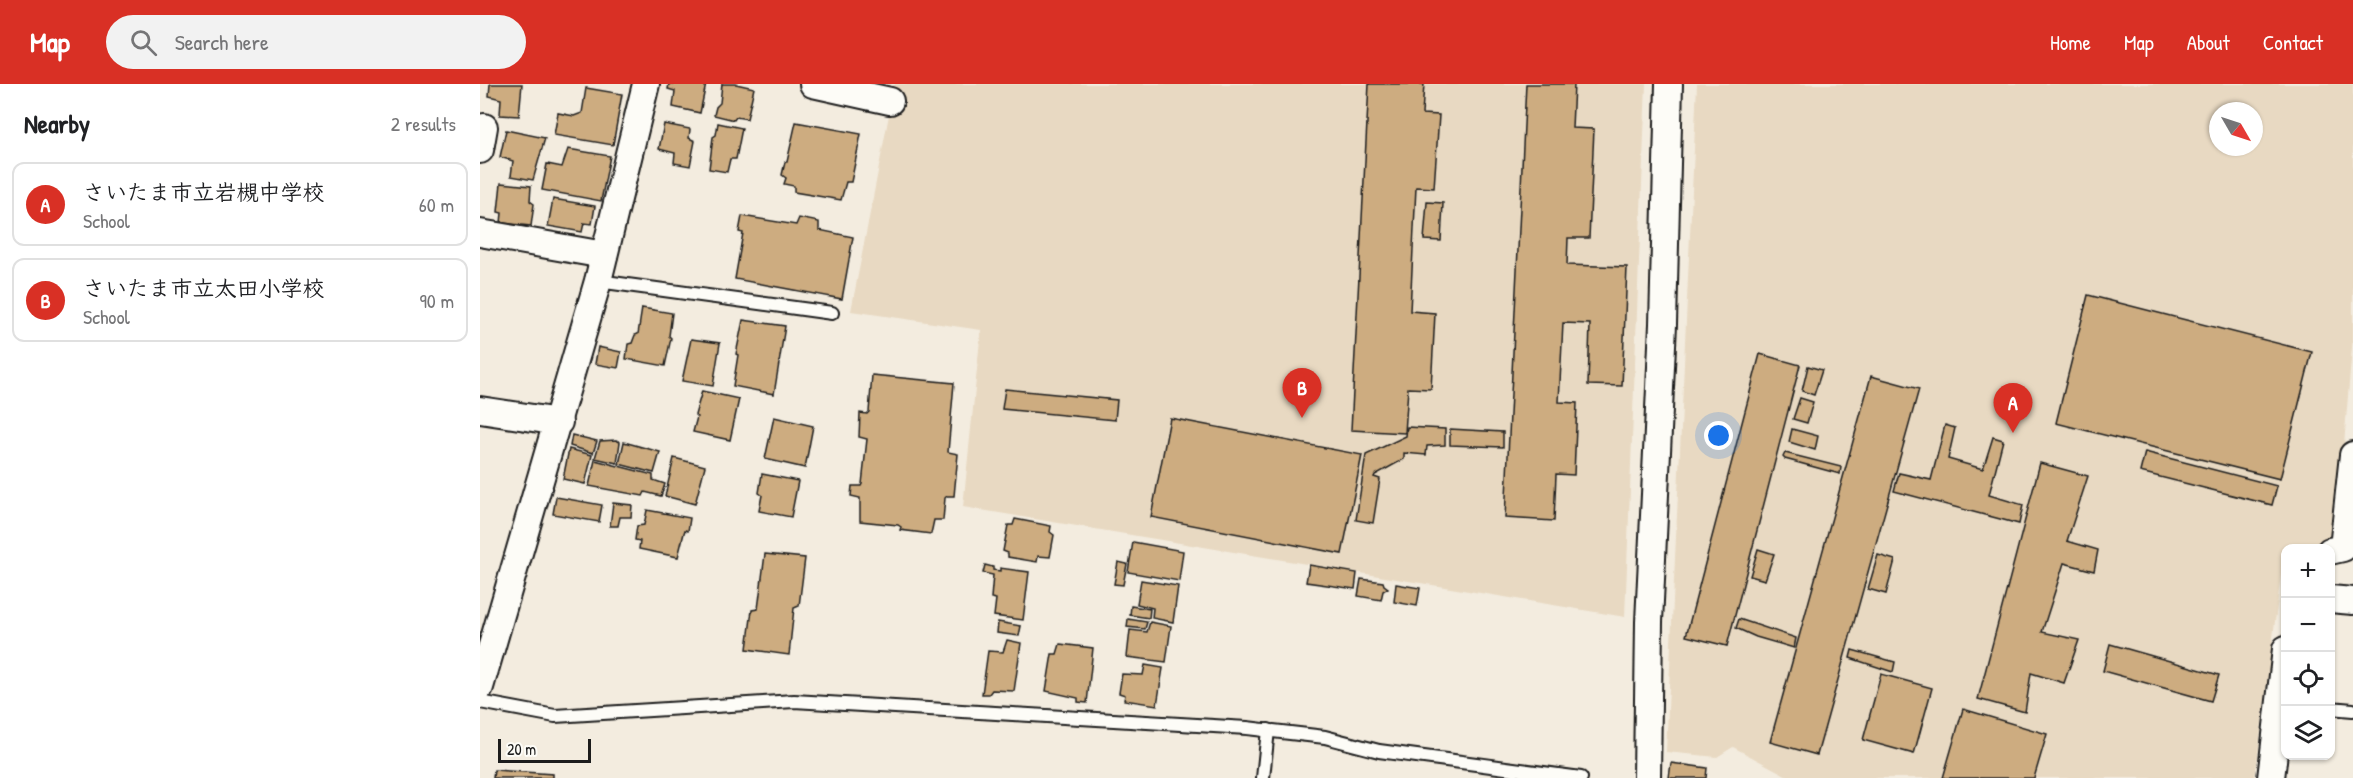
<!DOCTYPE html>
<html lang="en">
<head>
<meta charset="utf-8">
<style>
	:root { --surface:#fff; --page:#f2f2f2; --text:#202124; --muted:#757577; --line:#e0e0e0; --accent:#d93025 }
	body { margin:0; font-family:"Patrick Hand","Klee One",sans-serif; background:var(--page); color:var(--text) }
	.controls { position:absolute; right:18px; bottom:18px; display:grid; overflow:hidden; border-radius:12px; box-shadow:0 2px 4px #0004 }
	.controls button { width:54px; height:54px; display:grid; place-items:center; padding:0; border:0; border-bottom:2px solid var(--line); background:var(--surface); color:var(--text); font:30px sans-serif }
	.compass { position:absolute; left:1729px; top:18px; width:54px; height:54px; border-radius:50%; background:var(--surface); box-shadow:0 2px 4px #0004; rotate:129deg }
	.scale { position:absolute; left:18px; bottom:15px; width:93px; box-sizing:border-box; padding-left:6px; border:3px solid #1c1c1c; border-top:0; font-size:16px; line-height:21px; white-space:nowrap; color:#1c1c1c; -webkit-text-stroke:4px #fdfcf7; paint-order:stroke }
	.you { position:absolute; left:1239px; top:352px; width:21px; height:21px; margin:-15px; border:4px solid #fff; border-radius:50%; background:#1a73e8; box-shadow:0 0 0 9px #1a73e833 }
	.badge { display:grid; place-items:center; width:39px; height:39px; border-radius:50%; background:var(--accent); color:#fff; font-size:20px; font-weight:700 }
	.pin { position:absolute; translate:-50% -50px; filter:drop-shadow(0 2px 3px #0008) }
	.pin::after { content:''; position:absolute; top:32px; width:21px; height:18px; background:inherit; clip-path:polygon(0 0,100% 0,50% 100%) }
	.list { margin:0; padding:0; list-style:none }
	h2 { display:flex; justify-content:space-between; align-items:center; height:78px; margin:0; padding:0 24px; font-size:26px }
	h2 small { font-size:20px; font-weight:400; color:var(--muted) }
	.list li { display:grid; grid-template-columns:39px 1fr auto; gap:18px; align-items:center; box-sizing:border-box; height:84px; margin:0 12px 12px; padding:0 12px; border:2px solid var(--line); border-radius:12px }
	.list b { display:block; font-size:22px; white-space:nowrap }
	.list p { margin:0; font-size:20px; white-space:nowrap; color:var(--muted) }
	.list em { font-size:20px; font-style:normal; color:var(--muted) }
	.icon { flex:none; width:33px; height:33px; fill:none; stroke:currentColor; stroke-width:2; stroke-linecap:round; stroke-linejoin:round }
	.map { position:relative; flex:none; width:1873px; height:694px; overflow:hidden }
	header { display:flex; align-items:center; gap:36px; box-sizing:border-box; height:84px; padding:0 30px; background:var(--accent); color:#fff }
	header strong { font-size:28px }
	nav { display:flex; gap:33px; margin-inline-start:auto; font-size:21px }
	.search { width:420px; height:54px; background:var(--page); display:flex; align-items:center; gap:15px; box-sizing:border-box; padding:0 21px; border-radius:33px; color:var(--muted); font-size:22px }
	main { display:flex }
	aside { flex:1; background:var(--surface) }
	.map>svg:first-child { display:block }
	.built { fill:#e8d9c2; fill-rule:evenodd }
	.building { fill:#cdac80; stroke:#1c1c1c; stroke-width:1.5 }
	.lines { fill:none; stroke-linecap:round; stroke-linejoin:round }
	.lane-casing { stroke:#1c1c1c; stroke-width:16 }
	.street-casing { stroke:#1c1c1c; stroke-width:30 }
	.lane { stroke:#fdfcf7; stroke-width:12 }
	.street { stroke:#fdfcf7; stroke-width:26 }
</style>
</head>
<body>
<header>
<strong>Map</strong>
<div class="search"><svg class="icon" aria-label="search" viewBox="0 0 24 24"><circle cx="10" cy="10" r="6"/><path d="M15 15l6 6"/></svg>Search here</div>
<nav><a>Home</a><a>Map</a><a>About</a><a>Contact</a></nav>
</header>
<main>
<aside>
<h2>Nearby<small>2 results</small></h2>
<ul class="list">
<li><span class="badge">A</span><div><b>さいたま市立岩槻中学校</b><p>School</p></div><em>60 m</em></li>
<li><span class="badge">B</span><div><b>さいたま市立太田小学校</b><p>School</p></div><em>90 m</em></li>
</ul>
</aside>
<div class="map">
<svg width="1873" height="694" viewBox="0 0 1873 694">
	<rect width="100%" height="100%" fill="#f3ecdf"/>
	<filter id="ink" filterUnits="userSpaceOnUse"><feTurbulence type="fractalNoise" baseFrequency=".0167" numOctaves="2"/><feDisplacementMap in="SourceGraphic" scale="12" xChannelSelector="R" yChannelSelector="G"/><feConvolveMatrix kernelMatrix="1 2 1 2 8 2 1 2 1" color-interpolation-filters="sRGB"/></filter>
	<g filter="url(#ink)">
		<g class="built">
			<path d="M 415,0 L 1166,0 L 1145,533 L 483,423 L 501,246 L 371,227 Z"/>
			<path d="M 1217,0 L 1873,0 L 1873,251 L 1857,446 L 1847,458 L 1806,464 L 1804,467 L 1775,694 L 1311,694 L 1253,663 L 1237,673 L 1186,668 ZM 1738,27 L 1774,27 L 1774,63 L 1738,63 Z"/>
		</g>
		<g class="building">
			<path d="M 10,0 L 42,0 L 39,32 L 20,31 L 21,15 L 9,12 Z"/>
			<path d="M 189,0 L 226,0 L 220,29 L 193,23 L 195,7 L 188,5 Z"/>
			<path d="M 242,0 L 256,0 L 274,4 L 267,35 L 256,33 L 254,36 L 234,31 L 236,23 L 240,19 Z"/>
			<path d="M 889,0 L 944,0 L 942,30 L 959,31 L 954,104 L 936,103 L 930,227 L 955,229 L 951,305 L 928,304 L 925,349 L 871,346 Z"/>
			<path d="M 1046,0 L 1094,0 L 1092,44 L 1114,45 L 1109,154 L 1088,154 L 1087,181 L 1147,183 L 1142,302 L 1108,301 L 1110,240 L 1083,239 L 1079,318 L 1097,319 L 1094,391 L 1076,390 L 1074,437 L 1025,434 Z"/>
			<path d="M 106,4 L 142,10 L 133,61 L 74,51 L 78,29 L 94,32 L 102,29 Z"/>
			<path d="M 316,38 L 381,50 L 371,98 L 366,98 L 361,116 L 314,108 L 314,102 L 304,100 L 306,94 L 302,91 L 305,78 L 307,78 Z"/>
			<path d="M 238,39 L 262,44 L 256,75 L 250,75 L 247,88 L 229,85 L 233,53 L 236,51 Z"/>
			<path d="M 184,40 L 210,45 L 209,54 L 215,57 L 210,82 L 194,79 L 195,69 L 179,65 Z"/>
			<path d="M 26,46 L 65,54 L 53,96 L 31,92 L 33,77 L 20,73 Z"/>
			<path d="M 88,65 L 130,72 L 121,117 L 62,106 L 67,80 L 82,83 Z"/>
			<path d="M 21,99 L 51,102 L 50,117 L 54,120 L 51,142 L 21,139 L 22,129 L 18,128 Z"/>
			<path d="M 73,115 L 115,122 L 112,140 L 104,139 L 102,148 L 68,142 Z"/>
			<path d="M 947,118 L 963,119 L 961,157 L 944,156 Z"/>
			<path d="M 262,132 L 316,141 L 319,134 L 339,138 L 339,146 L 373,153 L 362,215 L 255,195 L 263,149 L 259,148 Z"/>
			<path d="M 1608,211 L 1832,268 L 1800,395 L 1576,339 Z"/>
			<path d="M 162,224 L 192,229 L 189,252 L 191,254 L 185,282 L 146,275 L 148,260 L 152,259 L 155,251 L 158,250 Z"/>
			<path d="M 263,236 L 305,242 L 294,310 L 253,302 L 258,271 L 256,270 Z"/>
			<path d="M 211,255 L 240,259 L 233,302 L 202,297 Z"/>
			<path d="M 118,263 L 141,268 L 138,284 L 115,280 Z"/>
			<path d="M 1280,270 L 1320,281 L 1247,562 L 1206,552 Z"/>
			<path d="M 1328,282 L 1342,286 L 1334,311 L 1322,307 Z"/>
			<path d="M 392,291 L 474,299 L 468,368 L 478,370 L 474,412 L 467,412 L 465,414 L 463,436 L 454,436 L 451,450 L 420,446 L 421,443 L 418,441 L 380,437 L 380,414 L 371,412 L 372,402 L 381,402 L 382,400 L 387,355 L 379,353 L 380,329 L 387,330 L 389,328 Z"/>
			<path d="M 1391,292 L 1439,305 L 1337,671 L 1290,658 Z"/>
			<path d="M 525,305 L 637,316 L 635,336 L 522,325 Z"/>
			<path d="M 222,307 L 259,315 L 250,356 L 213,348 L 217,333 L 215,331 Z"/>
			<path d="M 1320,314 L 1333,318 L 1327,339 L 1313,335 Z"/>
			<path d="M 294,333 L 333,342 L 325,384 L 285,375 Z"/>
			<path d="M 690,334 L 882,371 L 862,470 L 671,433 Z"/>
			<path d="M 1465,341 L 1475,344 L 1468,375 L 1503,385 L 1513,353 L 1523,356 L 1509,411 L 1543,421 L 1539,440 L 1414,407 L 1419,389 L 1451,396 Z"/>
			<path d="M 927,343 L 965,345 L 965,361 L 947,362 L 946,371 L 924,369 L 924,375 L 895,391 L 894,393 L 900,395 L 893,439 L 876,436 L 886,371 L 926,352 Z"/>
			<path d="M 970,345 L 1023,348 L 1023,363 L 970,361 Z"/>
			<path d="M 1312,345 L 1338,352 L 1335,366 L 1309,358 Z"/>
			<path d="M 92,351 L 117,357 L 113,369 L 90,362 Z"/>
			<path d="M 136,356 L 140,358 L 137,379 L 115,374 L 120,357 Z"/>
			<path d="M 144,358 L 180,368 L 174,389 L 139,380 Z"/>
			<path d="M 89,365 L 112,371 L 105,400 L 83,395 Z"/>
			<path d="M 1665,368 L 1797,402 L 1792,421 L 1660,388 Z"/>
			<path d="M 1305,369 L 1361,383 L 1360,390 L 1305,375 L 1303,373 Z"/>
			<path d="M 194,374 L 225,382 L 215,420 L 185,412 Z"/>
			<path d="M 115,376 L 173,391 L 173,396 L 185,400 L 181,412 L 165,408 L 163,412 L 109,402 Z"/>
			<path d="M 1560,379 L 1608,392 L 1587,457 L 1618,466 L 1614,487 L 1584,479 L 1562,548 L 1599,556 L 1584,599 L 1551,589 L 1545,628 L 1498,615 Z"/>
			<path d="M 282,390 L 318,397 L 311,433 L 279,427 L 282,411 L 279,409 Z"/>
			<path d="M 76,413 L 122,421 L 119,438 L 73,430 Z"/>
			<path d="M 133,419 L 152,421 L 151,433 L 140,433 L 138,442 L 130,442 Z"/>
			<path d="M 167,426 L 210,434 L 208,447 L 205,446 L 204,449 L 198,473 L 159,465 L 160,457 L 155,456 L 157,442 L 164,441 Z"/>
			<path d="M 535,435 L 571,442 L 570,448 L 574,451 L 570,473 L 558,472 L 557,478 L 528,473 L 528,469 L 523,467 L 528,441 L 533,441 Z"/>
			<path d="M 653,458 L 703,467 L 699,497 L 648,488 Z"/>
			<path d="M 1278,465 L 1294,470 L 1285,496 L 1270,492 Z"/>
			<path d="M 285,470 L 325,474 L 319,522 L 314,524 L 309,571 L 267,565 L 272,526 L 278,525 Z"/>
			<path d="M 1398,471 L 1415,476 L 1406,510 L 1388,505 Z"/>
			<path d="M 638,478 L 647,480 L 643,501 L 634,500 Z"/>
			<path d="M 505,481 L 513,483 L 513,486 L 520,487 L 520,484 L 549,488 L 543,536 L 514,532 L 516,515 L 511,514 L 513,491 L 503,489 Z"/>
			<path d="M 829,481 L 877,489 L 875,505 L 826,498 Z"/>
			<path d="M 881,495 L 903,498 L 904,501 L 908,504 L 903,507 L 901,516 L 878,512 Z"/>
			<path d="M 661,496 L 698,502 L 693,538 L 672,534 L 673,524 L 657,520 Z"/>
			<path d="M 916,500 L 940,504 L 937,522 L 914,518 Z"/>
			<path d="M 651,522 L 670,525 L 669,534 L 650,531 Z"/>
			<path d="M 648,535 L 667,538 L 665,545 L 647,543 Z"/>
			<path d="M 1259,535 L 1316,554 L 1314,564 L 1276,553 L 1256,544 Z"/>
			<path d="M 518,538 L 541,542 L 539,552 L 517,549 Z"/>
			<path d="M 670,538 L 691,542 L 686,578 L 647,573 L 650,546 L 667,548 Z"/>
			<path d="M 527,556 L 541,559 L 534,607 L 512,606 L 509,610 L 502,610 L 508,567 L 523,568 Z"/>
			<path d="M 580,560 L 613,564 L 607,619 L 598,618 L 598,614 L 566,607 L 572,570 L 577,570 Z"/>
			<path d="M 1630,560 L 1739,591 L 1731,617 L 1623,587 Z"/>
			<path d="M 1372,566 L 1415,578 L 1413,588 L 1370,574 Z"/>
			<path d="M 665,581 L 683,584 L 677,621 L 644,616 L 645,611 L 639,609 L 642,590 L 663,591 Z"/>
			<path d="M 1401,590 L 1452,604 L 1434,670 L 1383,656 Z"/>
			<path d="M 1483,625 L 1567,650 L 1554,694 L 1463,694 Z"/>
			<path d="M 1191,679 L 1227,684 L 1226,694 L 1189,694 Z"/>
			<path d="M 14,686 L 73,690 L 73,694 L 13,694 Z"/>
		</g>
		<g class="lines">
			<g class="lane-casing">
				<g id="lane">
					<path d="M 118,197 L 352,229"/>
					<path d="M 0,618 L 75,632 L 314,617 L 767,644 L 845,653 L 899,667 L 1101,694"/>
					<path d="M 1850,624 L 1873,626"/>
					<path d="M 783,694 L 788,646"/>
				</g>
			</g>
			<g class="street-casing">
				<g id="street">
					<path d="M 333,0 L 410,17"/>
					<path d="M 0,66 L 4,43"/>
					<path d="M 0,149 L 124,171"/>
					<path d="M 0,326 L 79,338"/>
					<path d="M 1850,467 L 1863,464 L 1873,371"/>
					<path d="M 1850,515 L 1873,517"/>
					<path d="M 0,603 L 118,197 L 166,0"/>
					<path d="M 1167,694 L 1169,538 L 1183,240 L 1189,0"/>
					<path d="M 1791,694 L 1806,565"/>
				</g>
			</g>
			<use href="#lane" class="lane"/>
			<use href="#street" class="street"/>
		</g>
	</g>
</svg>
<div class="controls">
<button>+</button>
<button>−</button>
<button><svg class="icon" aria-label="locate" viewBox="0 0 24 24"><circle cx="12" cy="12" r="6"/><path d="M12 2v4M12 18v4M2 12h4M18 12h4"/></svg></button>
<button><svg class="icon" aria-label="layers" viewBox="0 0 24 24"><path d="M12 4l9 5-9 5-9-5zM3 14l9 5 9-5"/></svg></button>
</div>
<svg class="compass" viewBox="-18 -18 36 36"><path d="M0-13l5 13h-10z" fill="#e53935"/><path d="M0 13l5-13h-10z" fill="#757577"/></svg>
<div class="scale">20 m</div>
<div class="you"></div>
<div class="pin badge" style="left:1533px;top:349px">A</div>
<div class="pin badge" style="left:822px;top:334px">B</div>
</div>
</main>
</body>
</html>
